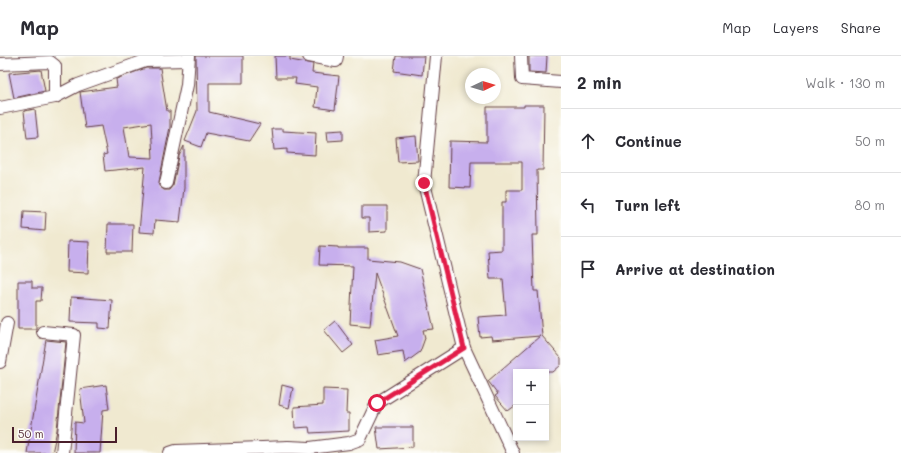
<!DOCTYPE html>
<html lang="en">
<head>
<meta charset="utf-8">
<style>
	:root { --surface:#fff; --page:#f7f7f7; --text:#2b2b33; --muted:#7c7c81; --line:#e1e1e2 }
	body { margin:0; font-family:Mali,sans-serif; background:var(--page); color:var(--text) }
	.controls { position:absolute; right:12px; bottom:12px; display:grid; overflow:hidden; border-radius:0px; box-shadow:0 2px 6px #0003 }
	.controls button { width:36px; height:36px; display:grid; place-items:center; padding:0; border:0; border-bottom:1px solid var(--line); background:var(--surface); color:var(--text); font:20px sans-serif }
	.compass { position:absolute; left:465px; top:12px; width:36px; height:36px; border-radius:50%; background:var(--surface); box-shadow:0 2px 6px #0003; rotate:86deg }
	.scale { position:absolute; left:12px; bottom:10px; width:105px; box-sizing:border-box; padding-left:4px; border:2px solid #4a1f2b; border-top:0; font-size:11px; line-height:14px; white-space:nowrap; color:#4a1f2b; -webkit-text-stroke:3px #fdfcf7; paint-order:stroke }
	.stop { position:absolute; width:12px; height:12px; margin:-9px; border:3px solid #e11d48; border-radius:50%; background:#fff }
	.stop.end { background:#e11d48; border-color:#fff; box-shadow:0 1px 4px #0008 }
	.list { margin:0; padding:0; list-style:none }
	h2 { display:flex; justify-content:space-between; align-items:center; height:52px; margin:0; padding:0 16px; font-size:17px }
	h2 small { font-size:13px; font-weight:400; color:var(--muted) }
	.list li { display:grid; grid-template-columns:26px 1fr auto; gap:12px; align-items:center; box-sizing:border-box; height:64px; padding:0 16px; border-top:1px solid var(--line) }
	.list b { display:block; font-size:15px; white-space:nowrap }
	.list em { font-size:13px; font-style:normal; color:var(--muted) }
	.icon { flex:none; width:22px; height:22px; fill:none; stroke:currentColor; stroke-width:2; stroke-linecap:round; stroke-linejoin:round }
	.map { position:relative; flex:none; width:561px; height:397px; overflow:hidden }
	header { display:flex; align-items:center; gap:24px; box-sizing:border-box; height:56px; padding:0 20px; background:var(--surface); border-bottom:1px solid var(--line) }
	header strong { font-size:19px }
	nav { display:flex; gap:22px; margin-inline-start:auto; font-size:14px }
	main { display:flex }
	aside { flex:1; background:var(--surface) }
	.map>svg:first-child { display:block }
	.building { fill:#c7afed; fill-rule:evenodd }
	.lines { fill:none; stroke-linecap:round; stroke-linejoin:round }
	.minor-casing { stroke:#633d44; stroke-width:14 }
	.minor { stroke:#fff; stroke-width:12 }
	.route { stroke:#e11d48; stroke-width:5 }
</style>
</head>
<body>
<header>
<strong>Map</strong>
<nav><a>Map</a><a>Layers</a><a>Share</a></nav>
</header>
<main>
<div class="map">
<svg width="561" height="397" viewBox="0 0 561 397">
	<rect width="100%" height="100%" fill="#fdfcf7"/>
	<filter id="ink" filterUnits="userSpaceOnUse"><feTurbulence type="fractalNoise" baseFrequency=".025" numOctaves="2"/><feDisplacementMap in="SourceGraphic" scale="8" xChannelSelector="R" yChannelSelector="G"/><feConvolveMatrix kernelMatrix="1 2 1 2 8 2 1 2 1" color-interpolation-filters="sRGB"/></filter>
	<filter id="wash" filterUnits="userSpaceOnUse"><feTurbulence type="fractalNoise" baseFrequency=".012" numOctaves="4" result="noise"/><feDisplacementMap in="SourceGraphic" scale="16" xChannelSelector="R" yChannelSelector="G"/><feGaussianBlur stdDeviation="0.9" result="paint"/><feColorMatrix in="noise" values="0 0 0 0 0 0 0 0 0 0 0 0 0 0 0 0 0 1.4 0 .05"/><feComposite in="paint" operator="in"/></filter>
	<g filter="url(#wash)">
		<rect width="100%" height="100%" fill="#f0e9d0"/>
		<g id="blocks">
			<g class="building">
				<path d="M 196,0 L 243,0 L 243,27 L 209,27 L 209,56 L 260,68 L 249,85 L 206,77 L 201,91 L 185,85 L 197,55 Z"/>
				<path d="M 275,0 L 290,0 L 290,4 L 313,8 L 312,17 L 339,20 L 335,54 L 315,51 L 317,31 L 295,28 L 296,22 L 276,22 Z"/>
				<path d="M 396,0 L 424,0 L 422,19 L 394,15 Z"/>
				<path d="M 529,0 L 547,0 L 546,17 L 529,16 Z"/>
				<path d="M 146,12 L 160,12 L 167,55 L 170,55 L 170,71 L 159,126 L 159,130 L 164,134 L 169,134 L 173,129 L 179,100 L 184,90 L 184,132 L 180,166 L 155,164 L 154,177 L 139,176 L 145,111 L 105,115 L 103,99 L 107,98 L 101,70 L 85,72 L 80,36 L 117,31 L 116,23 ZM 151,67 L 153,102 L 129,101 L 124,71 Z"/>
				<path d="M 41,14 L 45,35 L 14,42 L 9,17 Z"/>
				<path d="M 524,49 L 544,49 L 543,114 L 537,114 L 538,179 L 532,179 L 534,235 L 538,235 L 542,280 L 561,302 L 561,309 L 553,316 L 516,316 L 516,349 L 508,355 L 495,340 L 498,338 L 488,325 L 540,280 L 492,284 L 491,280 L 480,281 L 478,261 L 506,259 L 503,223 L 490,223 L 488,195 L 502,194 L 502,146 L 506,146 L 506,134 L 522,134 L 522,106 L 471,106 L 470,132 L 449,131 L 450,85 L 487,86 L 487,51 L 524,51 Z"/>
				<path d="M 35,53 L 38,81 L 27,82 L 24,55 Z"/>
				<path d="M 272,73 L 283,73 L 283,75 L 316,77 L 315,99 L 287,97 L 287,93 L 274,94 Z"/>
				<path d="M 343,74 L 343,84 L 328,85 L 327,75 Z"/>
				<path d="M 416,80 L 418,105 L 398,106 L 396,82 Z"/>
				<path d="M 362,150 L 387,150 L 387,175 L 369,176 L 369,162 L 362,162 Z"/>
				<path d="M 24,155 L 46,156 L 45,175 L 23,173 Z"/>
				<path d="M 108,168 L 133,168 L 132,196 L 107,196 Z"/>
				<path d="M 68,185 L 89,186 L 88,217 L 67,216 Z"/>
				<path d="M 320,190 L 338,191 L 338,192 L 368,192 L 368,203 L 400,206 L 420,213 L 434,273 L 423,274 L 425,282 L 420,296 L 405,307 L 403,295 L 378,299 L 375,284 L 398,280 L 375,217 L 370,270 L 350,268 L 353,210 L 319,209 Z"/>
				<path d="M 18,225 L 32,225 L 32,232 L 42,232 L 41,245 L 36,245 L 36,273 L 18,273 Z"/>
				<path d="M 71,241 L 112,244 L 110,273 L 99,272 L 99,267 L 70,266 Z"/>
				<path d="M 335,265 L 353,289 L 343,297 L 324,274 Z"/>
				<path d="M 46,284 L 66,286 L 57,374 L 52,397 L 27,397 Z"/>
				<path d="M 106,329 L 109,353 L 103,354 L 100,397 L 74,397 L 75,366 L 84,367 L 80,333 Z"/>
				<path d="M 282,329 L 293,332 L 289,352 L 279,349 Z"/>
				<path d="M 323,333 L 347,334 L 346,357 L 349,357 L 349,375 L 310,377 L 309,371 L 295,372 L 294,351 L 323,349 Z"/>
				<path d="M 376,371 L 413,371 L 413,391 L 379,393 Z"/>
			</g>
		</g>
	</g>
	<g filter="url(#ink)">
		<use href="#blocks" fill-opacity="0" stroke="#633d44" stroke-width="1"/>
		<g class="lines">
			<g class="minor-casing">
				<g id="minor">
					<path d="M 309,0 L 336,5 L 337,0"/>
					<path d="M 436,0 L 424,127 L 464,292 L 513,397"/>
					<path d="M 521,0 L 522,23 L 561,26"/>
					<path d="M 0,8 L 50,6 L 55,10 L 55,41"/>
					<path d="M 0,52 L 55,41 L 78,29 L 145,5 L 188,4"/>
					<path d="M 166,127 L 187,29 L 189,0"/>
					<path d="M 43,276 L 74,279 L 62,397"/>
					<path d="M 0,306 L 7,267"/>
					<path d="M 170,397 L 176,395 L 288,391 L 310,392 L 349,387 L 360,383 L 377,347 L 464,292"/>
				</g>
			</g>
			<use href="#minor" class="minor"/>
		</g>
	</g>
	<g class="lines" filter="url(#ink)">
		<path class="route" d="M 377,347 L 464,292 L 424,127"/>
	</g>
</svg>
<div class="controls">
<button>+</button>
<button>−</button>
</div>
<svg class="compass" viewBox="-18 -18 36 36"><path d="M0-13l5 13h-10z" fill="#e53935"/><path d="M0 13l5-13h-10z" fill="#7c7c81"/></svg>
<div class="scale">50 m</div>
<div class="stop" style="left:377px;top:347px"></div>
<div class="stop end" style="left:424px;top:127px"></div>
</div>
<aside>
<h2>2 min<small>Walk · 130 m</small></h2>
<ul class="list">
<li><svg class="icon" aria-label="ahead" viewBox="0 0 24 24"><path d="M12 20V5M6 11l6-6 6 6"/></svg><div><b>Continue</b></div><em>50 m</em></li>
<li><svg class="icon" aria-label="left" viewBox="0 0 24 24"><path d="M17 20v-9H6M10 6l-5 5 5 5"/></svg><div><b>Turn left</b></div><em>80 m</em></li>
<li><svg class="icon" aria-label="arrive" viewBox="0 0 24 24"><path d="M6 21V4h12l-3 4 3 4H6"/></svg><div><b>Arrive at destination</b></div></li>
</ul>
</aside>
</main>
</body>
</html>
